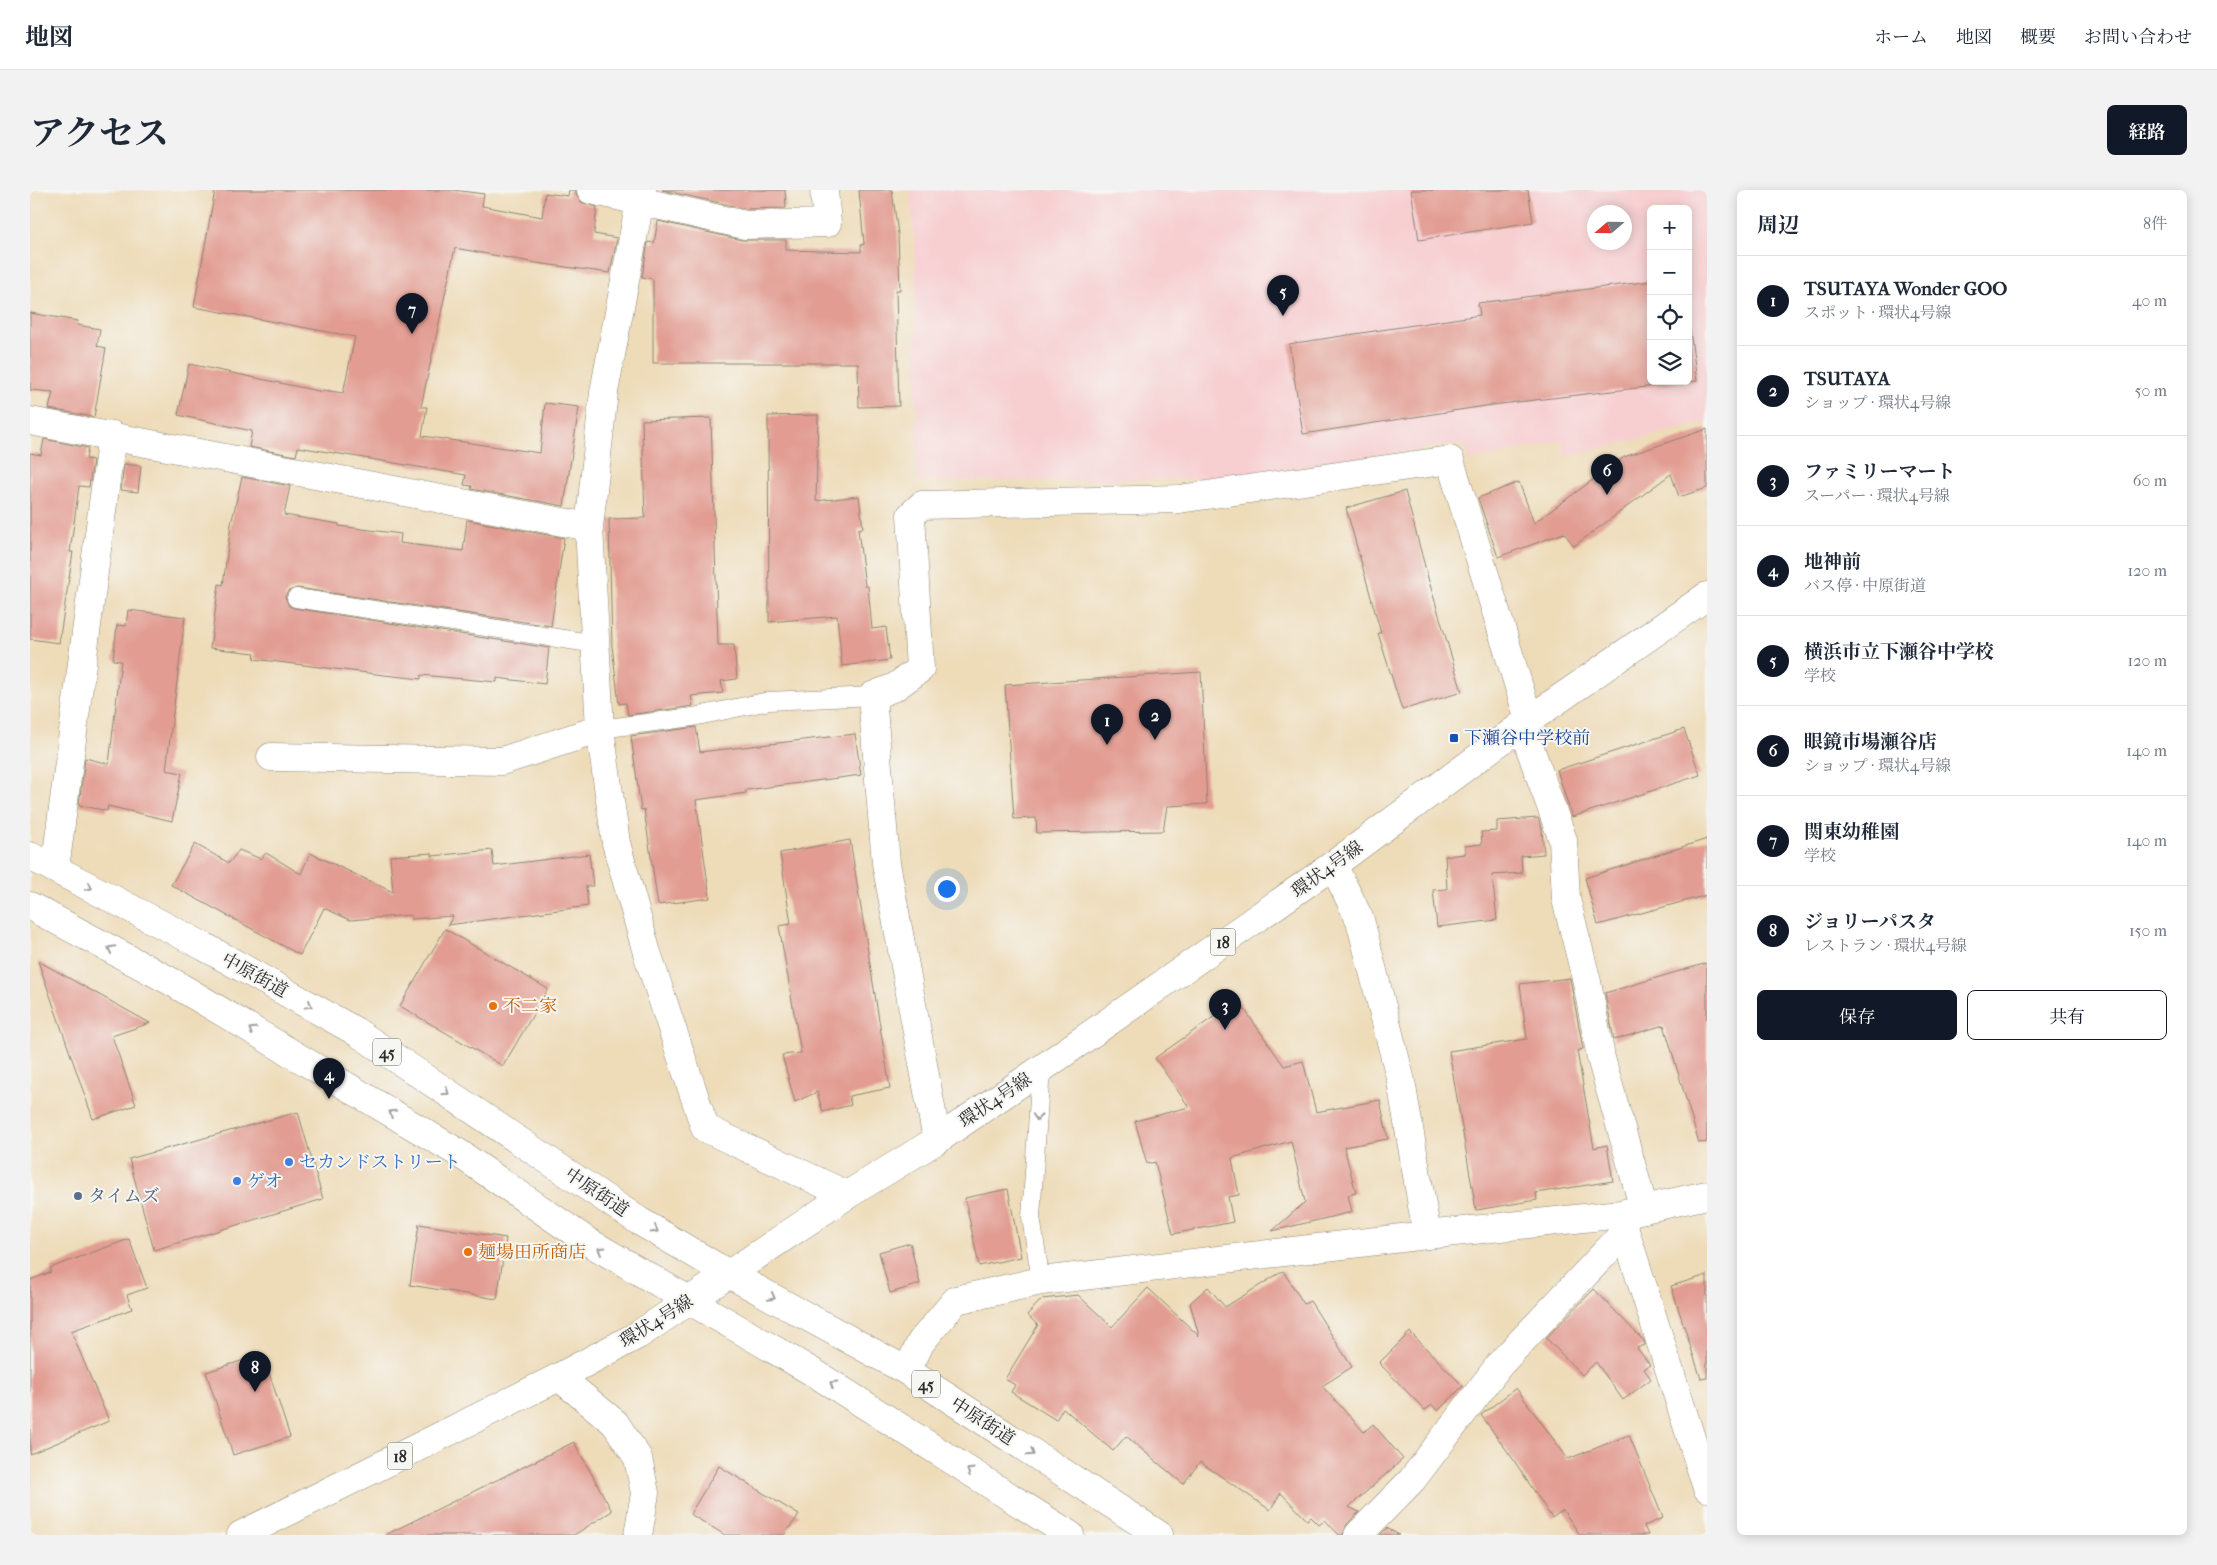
<!DOCTYPE html>
<html lang="ja">
<head>
<meta charset="utf-8">
<style>
	:root { --surface:#fff; --page:#f2f2f3; --text:#1f2937; --muted:#747a83; --line:#e0e1e3; --accent:#111827 }
	body { margin:0; font-family:"IM FELL French Canon","Noto Serif JP",serif; background:var(--page); color:var(--text) }
	.controls { position:absolute; right:15px; top:15px; display:grid; overflow:hidden; border-radius:8px; box-shadow:0 2px 12px #0003 }
	.controls button { width:45px; height:45px; display:grid; place-items:center; padding:0; border:0; border-bottom:1px solid var(--line); background:var(--surface); color:var(--text); font:25px sans-serif }
	.compass { position:absolute; left:1557px; top:15px; width:45px; height:45px; border-radius:50%; background:var(--surface); box-shadow:0 2px 12px #0003; rotate:250deg }
	.you { position:absolute; left:916px; top:698px; width:18px; height:18px; margin:-12px; border:4px solid #fff; border-radius:50%; background:#1a73e8; box-shadow:0 0 0 8px #1a73e833 }
	.badge { display:grid; place-items:center; width:32px; height:32px; border-radius:50%; background:var(--accent); color:#fff; font-size:16px; font-weight:700 }
	.pin { position:absolute; translate:-50% -41px; filter:drop-shadow(0 1px 2px #0008) }
	.pin::after { content:''; position:absolute; top:26px; width:18px; height:15px; background:inherit; clip-path:polygon(0 0,100% 0,50% 100%) }
	.list { margin:0; padding:0; list-style:none }
	h2 { display:flex; justify-content:space-between; align-items:center; height:65px; margin:0; padding:0 20px; font-size:21px }
	h2 small { font-size:16px; font-weight:400; color:var(--muted) }
	.list li { display:grid; grid-template-columns:32px 1fr auto; gap:15px; align-items:center; box-sizing:border-box; height:90px; padding:0 20px; border-top:1px solid var(--line) }
	.list b { display:block; font-size:19px; white-space:nowrap }
	.list p { margin:0; font-size:16px; white-space:nowrap; color:var(--muted) }
	.list em { font-size:16px; font-style:normal; color:var(--muted) }
	.actions { display:flex; gap:10px; padding:15px 20px }
	.actions a { flex:1; padding:11px 0; border:1px solid var(--accent); border-radius:8px; text-align:center; font-size:18px; color:var(--accent) }
	.actions .main { background:var(--accent); color:#fff }
	.icon { flex:none; width:28px; height:28px; fill:none; stroke:currentColor; stroke-width:2; stroke-linecap:round; stroke-linejoin:round }
	.map { position:relative; flex:none; width:1677px; height:1345px; overflow:hidden; border-radius:8px }
	header { display:flex; align-items:center; gap:30px; box-sizing:border-box; height:70px; padding:0 25px; background:var(--surface); border-bottom:1px solid var(--line) }
	header strong { font-size:24px }
	nav { display:flex; gap:28px; margin-inline-start:auto; font-size:18px }
	.intro { display:flex; align-items:center; justify-content:space-between; box-sizing:border-box; height:120px; padding:0 30px }
	h1 { margin:0; font-size:35px }
	.button { padding:12px 22px; border-radius:8px; background:var(--accent); color:#fff; font-size:18px; font-weight:700 }
	main { display:flex; gap:30px; padding:0 30px }
	aside { flex:1; background:var(--surface); border-radius:8px; box-shadow:0 2px 12px #0003 }
	.map>svg:first-child { display:block }
	.built { fill:#f7cfd1; fill-rule:evenodd }
	.building { fill:#e29c92 }
	.lines { fill:none; stroke-linecap:round; stroke-linejoin:round }
	.service-casing { stroke:#8c8472; stroke-width:19 }
	.minor-casing { stroke:#8c8472; stroke-width:29 }
	.primary-casing { stroke:#8c8472; stroke-width:29 }
	.service { stroke:#fff; stroke-width:18 }
	.minor { stroke:#fff; stroke-width:28 }
	.primary { stroke:#fff; stroke-width:28 }
	.oneway { stroke:#a0a0a0 }
	.transit-dot { fill:#1a4fb4; stroke:#f6f6f2; stroke-width:2 }
	.food-dot { fill:#e8710a; stroke:#f6f6f2; stroke-width:2 }
	.shop-dot { fill:#3f7fe0; stroke:#f6f6f2; stroke-width:2 }
	.service-dot { fill:#5c6f8a; stroke:#f6f6f2; stroke-width:2 }
	.labels { text-anchor:middle; stroke-width:4; stroke-linejoin:round; paint-order:stroke }
	.shield { fill:#f6f6f2; stroke:#686867; stroke-width:1 }
	.shield-label { font-size:16px; font-weight:bold; fill:#2b2b2b }
	.transit-label { font-size:18px; fill:#164399; stroke:#f6f6f2; text-anchor:start }
	.street-label { font-size:18px; fill:#2b2b2b; stroke:#f6f6f2 }
	.food-label { font-size:18px; fill:#c56008; stroke:#f6f6f2; text-anchor:start }
	.shop-label { font-size:18px; fill:#366cbe; stroke:#f6f6f2; text-anchor:start }
	.service-label { font-size:18px; fill:#4e5e75; stroke:#f6f6f2; text-anchor:start }
</style>
</head>
<body>
<header>
<strong>地図</strong>
<nav><a>ホーム</a><a>地図</a><a>概要</a><a>お問い合わせ</a></nav>
</header>
<div class="intro"><h1>アクセス</h1><a class="button">経路</a></div>
<main>
<div class="map">
<svg width="1677" height="1345" viewBox="0 0 1677 1345">
	<rect width="100%" height="100%" fill="#f6f6f2"/>
	<filter id="ink" filterUnits="userSpaceOnUse"><feTurbulence type="fractalNoise" baseFrequency=".02" numOctaves="2"/><feDisplacementMap in="SourceGraphic" scale="10" xChannelSelector="R" yChannelSelector="G"/><feConvolveMatrix kernelMatrix="1 2 1 2 8 2 1 2 1" color-interpolation-filters="sRGB"/></filter>
	<filter id="wash" filterUnits="userSpaceOnUse"><feTurbulence type="fractalNoise" baseFrequency=".0096" numOctaves="4" result="noise"/><feDisplacementMap in="SourceGraphic" scale="20" xChannelSelector="R" yChannelSelector="G"/><feGaussianBlur stdDeviation="1.12" result="paint"/><feColorMatrix in="noise" values="0 0 0 0 0 0 0 0 0 0 0 0 0 0 0 0 0 1.4 0 .05"/><feComposite in="paint" operator="in"/></filter>
	<g filter="url(#wash)">
		<rect width="100%" height="100%" fill="#eedcb9"/>
		<path class="built" d="M 880,0 L 1677,0 L 1677,232 L 1535,267 L 1533,250 L 1438,271 L 1433,253 L 1190,289 L 887,291 L 885,60 ZM 1621,19 L 1658,19 L 1658,191 L 1621,191 ZM 1564,22 L 1594,22 L 1594,52 L 1564,52 Z"/>
		<g id="blocks">
			<g class="building">
				<path d="M 185,0 L 423,0 L 454,4 L 452,16 L 512,27 L 515,3 L 538,6 L 539,0 L 546,0 L 546,5 L 551,12 L 567,17 L 564,44 L 587,48 L 580,83 L 506,73 L 425,58 L 391,217 L 397,217 L 392,246 L 510,263 L 515,213 L 549,217 L 534,316 L 441,299 L 442,296 L 434,295 L 436,285 L 268,257 L 266,266 L 219,257 L 222,241 L 148,225 L 159,174 L 293,202 L 293,200 L 313,203 L 325,147 L 164,117 Z"/>
				<path d="M 632,0 L 755,0 L 756,18 L 717,19 Z"/>
				<path d="M 829,0 L 862,0 L 868,44 L 870,100 L 866,100 L 869,216 L 829,217 L 828,173 L 623,173 L 623,89 L 612,87 L 618,52 L 624,53 L 628,31 L 712,50 L 756,50 L 756,60 L 831,62 L 831,55 L 834,54 Z"/>
				<path d="M 1381,0 L 1498,0 L 1503,32 L 1389,50 Z"/>
				<path d="M 1621,91 L 1621,191 L 1658,191 L 1658,126 L 1667,191 L 1462,215 L 1273,244 L 1259,154 L 1450,125 L 1448,113 Z"/>
				<path d="M 0,123 L 48,131 L 47,135 L 70,139 L 67,156 L 76,158 L 64,227 L 19,219 L 23,202 L 0,200 Z"/>
				<path d="M 788,225 L 786,311 L 829,306 L 833,338 L 828,339 L 835,396 L 838,396 L 842,439 L 856,437 L 860,470 L 812,476 L 807,426 L 739,432 L 738,226 Z"/>
				<path d="M 681,228 L 688,455 L 704,455 L 707,489 L 691,491 L 693,503 L 661,506 L 663,516 L 598,525 L 596,513 L 589,514 L 582,456 L 579,329 L 615,328 L 612,230 Z"/>
				<path d="M 1677,239 L 1677,298 L 1649,307 L 1641,284 L 1544,356 L 1534,343 L 1468,367 L 1448,308 L 1489,292 L 1504,333 L 1594,267 Z"/>
				<path d="M 14,249 L 58,258 L 56,269 L 63,270 L 59,297 L 49,296 L 40,362 L 43,362 L 29,453 L 0,449 L 0,263 L 11,265 Z"/>
				<path d="M 94,274 L 111,276 L 108,302 L 91,300 Z"/>
				<path d="M 212,287 L 260,296 L 254,325 L 309,334 L 309,336 L 371,344 L 370,353 L 433,361 L 437,330 L 534,348 L 521,436 L 268,398 L 258,401 L 255,407 L 259,416 L 264,418 L 519,458 L 515,494 L 467,488 L 467,492 L 391,485 L 391,489 L 354,485 L 224,469 L 225,463 L 180,458 L 189,394 L 193,395 L 201,334 Z"/>
				<path d="M 1375,301 L 1398,388 L 1432,502 L 1372,520 L 1348,443 L 1351,443 L 1316,318 Z"/>
				<path d="M 98,420 L 155,427 L 136,580 L 152,583 L 142,631 L 78,616 L 77,621 L 49,615 L 55,568 L 79,574 L 91,471 L 83,470 L 87,435 L 96,436 Z"/>
				<path d="M 1171,482 L 1177,614 L 1137,616 L 1133,641 L 1007,643 L 1006,628 L 984,629 L 975,495 Z"/>
				<path d="M 666,537 L 670,562 L 825,544 L 831,585 L 716,600 L 716,603 L 666,610 L 680,708 L 628,715 L 614,619 L 611,620 L 601,546 Z"/>
				<path d="M 1654,539 L 1670,585 L 1542,627 L 1527,580 Z"/>
				<path d="M 1508,628 L 1512,639 L 1514,664 L 1491,666 L 1492,683 L 1462,685 L 1467,730 L 1407,737 L 1403,700 L 1417,699 L 1415,666 L 1435,664 L 1435,656 L 1452,654 L 1451,642 L 1467,641 L 1467,631 Z"/>
				<path d="M 1677,649 L 1677,705 L 1568,735 L 1555,688 Z"/>
				<path d="M 820,650 L 860,898 L 819,906 L 821,915 L 793,922 L 787,902 L 765,912 L 752,865 L 771,863 L 749,736 L 761,734 L 750,663 Z"/>
				<path d="M 165,654 L 199,673 L 209,660 L 231,669 L 236,663 L 271,684 L 280,663 L 363,702 L 360,666 L 402,663 L 402,666 L 462,660 L 464,676 L 559,664 L 563,696 L 556,696 L 558,716 L 418,735 L 423,726 L 381,729 L 381,725 L 320,730 L 294,718 L 270,765 L 141,695 Z"/>
				<path d="M 415,739 L 518,799 L 473,876 L 370,816 Z"/>
				<path d="M 8,771 L 120,833 L 82,846 L 106,915 L 63,929 Z"/>
				<path d="M 1677,773 L 1677,952 L 1669,953 L 1634,835 L 1584,850 L 1575,803 Z"/>
				<path d="M 1540,788 L 1553,859 L 1547,861 L 1564,958 L 1577,955 L 1583,991 L 1506,1003 L 1507,1010 L 1446,1020 L 1419,861 L 1497,849 L 1490,794 Z"/>
				<path d="M 1208,810 L 1254,876 L 1273,871 L 1286,922 L 1350,910 L 1358,949 L 1314,957 L 1326,1003 L 1318,1005 L 1322,1022 L 1242,1041 L 1275,1012 L 1261,951 L 1202,968 L 1209,1005 L 1198,1007 L 1203,1032 L 1143,1044 L 1125,972 L 1117,974 L 1105,931 L 1159,917 L 1125,868 Z"/>
				<path d="M 268,922 L 293,1009 L 124,1060 L 99,969 Z"/>
				<path d="M 978,999 L 991,1067 L 949,1076 L 935,1008 Z"/>
				<path d="M 389,1034 L 476,1048 L 467,1109 L 380,1095 Z"/>
				<path d="M 99,1049 L 117,1098 L 97,1105 L 102,1119 L 41,1141 L 79,1231 L 0,1264 L 0,1090 L 21,1082 L 20,1078 Z"/>
				<path d="M 880,1053 L 890,1094 L 860,1103 L 849,1062 Z"/>
				<path d="M 1253,1081 L 1274,1114 L 1280,1111 L 1322,1177 L 1292,1196 L 1334,1242 L 1343,1234 L 1373,1269 L 1319,1317 L 1329,1322 L 1317,1334 L 1313,1345 L 1309,1345 L 1295,1330 L 1289,1335 L 1281,1327 L 1277,1330 L 1251,1303 L 1240,1320 L 1170,1272 L 1153,1294 L 1096,1246 L 1083,1261 L 1033,1218 L 1026,1230 L 981,1202 L 985,1195 L 975,1189 L 1008,1135 L 997,1125 L 1012,1109 L 1048,1105 L 1082,1137 L 1118,1098 L 1169,1146 L 1160,1113 L 1178,1097 L 1195,1117 Z"/>
				<path d="M 1677,1085 L 1677,1188 L 1671,1189 L 1641,1096 Z"/>
				<path d="M 1564,1099 L 1614,1151 L 1615,1155 L 1607,1158 L 1620,1175 L 1614,1179 L 1621,1189 L 1593,1210 L 1566,1172 L 1552,1185 L 1516,1148 Z"/>
				<path d="M 1380,1142 L 1433,1196 L 1408,1221 L 1402,1215 L 1395,1220 L 1349,1173 Z"/>
				<path d="M 233,1164 L 260,1247 L 203,1265 L 176,1182 Z"/>
				<path d="M 1486,1198 L 1538,1269 L 1599,1245 L 1633,1328 L 1614,1336 L 1618,1345 L 1550,1345 L 1533,1320 L 1522,1328 L 1483,1269 L 1451,1225 Z"/>
				<path d="M 544,1252 L 582,1321 L 544,1345 L 355,1345 Z"/>
				<path d="M 689,1276 L 769,1325 L 754,1345 L 695,1345 L 660,1324 Z"/>
				<path d="M 1357,1338 L 1369,1345 L 1350,1345 Z"/>
			</g>
		</g>
	</g>
	<g filter="url(#ink)">
		<use href="#blocks" fill-opacity="0" stroke="#8c8472" stroke-width="1"/>
		<g class="lines">
			<g class="service-casing">
				<g id="service">
					<path d="M 266,408 L 566,454"/>
					<path d="M 570,539 L 663,527 L 739,511 L 842,506"/>
					<path d="M 1011,879 L 1001,1027 L 1011,1091"/>
				</g>
			</g>
			<g class="minor-casing">
				<g id="minor">
					<path d="M 561,0 L 715,35 L 797,33 L 794,0"/>
					<path d="M 0,231 L 559,337 L 570,539 L 586,653 L 617,763 L 675,938 L 817,1005"/>
					<path d="M 559,337 L 574,202 L 612,0"/>
					<path d="M 1492,536 L 1533,650 L 1536,709 L 1557,792 L 1571,868 L 1614,1019"/>
					<path d="M 241,567 L 472,571 L 570,539"/>
					<path d="M 1303,675 L 1330,730 L 1371,891 L 1397,1045"/>
					<path d="M 25,679 L 82,245"/>
					<path d="M 907,950 L 856,673 L 842,506 L 865,497 L 890,479 L 881,325 L 892,315 L 1149,309 L 1420,270 L 1499,530"/>
					<path d="M 1591,1028 L 1677,1298"/>
					<path d="M 877,1181 L 891,1152 L 926,1110 L 1011,1091 L 1397,1045 L 1591,1024 L 1677,1005"/>
					<path d="M 529,1187 L 585,1233 L 608,1268 L 615,1303 L 608,1345"/>
					<path d="M 1328,1345 L 1382,1290 L 1470,1174 L 1595,1042"/>
				</g>
			</g>
			<g class="primary-casing">
				<g id="primary">
					<path d="M 0,666 L 175,757 L 325,841 L 609,1031 L 699,1084 L 877,1181 L 1129,1345"/>
					<path d="M 0,716 L 142,792 L 427,962 L 557,1051 L 786,1184 L 1040,1345"/>
					<path d="M 211,1345 L 529,1187 L 608,1145 L 817,1005 L 907,950 L 1011,879 L 1303,675 L 1499,530 L 1677,406"/>
				</g>
			</g>
			<use href="#service" class="service"/>
			<use href="#minor" class="minor"/>
			<use href="#primary" class="primary"/>
		</g>
		<defs><path id="oneway-chevron" d="M-2-3.5L2.5 0L-2 3.5" fill="none" stroke-width="1.6" stroke-linecap="round" stroke-linejoin="round" transform="scale(1.25)"/></defs>
		<g class="oneway">
			<use href="#oneway-chevron" transform="translate(59 697) rotate(27)"/>
			<use href="#oneway-chevron" transform="translate(81 759) rotate(-152)"/>
			<use href="#oneway-chevron" transform="translate(279 815) rotate(29)"/>
			<use href="#oneway-chevron" transform="translate(222 840) rotate(-149)"/>
			<use href="#oneway-chevron" transform="translate(416 902) rotate(34)"/>
			<use href="#oneway-chevron" transform="translate(362 923) rotate(-149)"/>
			<use href="#oneway-chevron" transform="translate(1007 927) rotate(94)"/>
			<use href="#oneway-chevron" transform="translate(625 1040) rotate(30)"/>
			<use href="#oneway-chevron" transform="translate(571 1060) rotate(-150)"/>
			<use href="#oneway-chevron" transform="translate(742 1107) rotate(28)"/>
			<use href="#oneway-chevron" transform="translate(803 1194) rotate(-148)"/>
			<use href="#oneway-chevron" transform="translate(1001 1263) rotate(33)"/>
			<use href="#oneway-chevron" transform="translate(940 1281) rotate(-148)"/>
		</g>
	</g>
	<rect class="transit-dot" x="1419" y="543" width="10" height="10" rx="2.5"/>
	<g class="food-dot">
		<circle cx="463" cy="816" r="5"/>
		<circle cx="438" cy="1062" r="5"/>
	</g>
	<g class="shop-dot">
		<circle cx="259" cy="972" r="5"/>
		<circle cx="207" cy="991" r="5"/>
	</g>
	<circle class="service-dot" cx="48" cy="1006" r="5"/>
	<g class="labels">
		<g class="shield">
			<rect x="1180.5" y="738.5" width="25" height="27" rx="4"/>
			<rect x="343" y="848.5" width="28" height="27" rx="4"/>
			<rect x="882" y="1180.5" width="28" height="27" rx="4"/>
			<rect x="357.5" y="1252.5" width="25" height="27" rx="4"/>
		</g>
		<g class="shield-label">
			<text x="1193" y="758">18</text>
			<text x="357" y="868">45</text>
			<text x="896" y="1200">45</text>
			<text x="370" y="1272">18</text>
		</g>
		<g class="transit-label">
			<text x="1434" y="554">下瀬谷中学校前</text>
		</g>
		<g class="street-label">
			<text transform="translate(1297 679) rotate(-36)" y="6">環状4号線</text>
			<text transform="translate(225 785) rotate(29)" y="6">中原街道</text>
			<text transform="translate(965 910) rotate(-34)" y="6">環状4号線</text>
			<text transform="translate(567 1002) rotate(34)" y="6">中原街道</text>
			<text transform="translate(626 1131) rotate(-32)" y="6">環状4号線</text>
			<text transform="translate(953 1231) rotate(33)" y="6">中原街道</text>
		</g>
		<g class="food-label">
			<text x="473" y="822">不二家</text>
			<text x="448" y="1068">麺場田所商店</text>
		</g>
		<g class="shop-label">
			<text x="269" y="978">セカンドストリート</text>
			<text x="217" y="997">ゲオ</text>
		</g>
		<g class="service-label">
			<text x="58" y="1012">タイムズ</text>
		</g>
	</g>
</svg>
<div class="controls">
<button>+</button>
<button>−</button>
<button><svg class="icon" aria-label="locate" viewBox="0 0 24 24"><circle cx="12" cy="12" r="6"/><path d="M12 2v4M12 18v4M2 12h4M18 12h4"/></svg></button>
<button><svg class="icon" aria-label="layers" viewBox="0 0 24 24"><path d="M12 4l9 5-9 5-9-5zM3 14l9 5 9-5"/></svg></button>
</div>
<svg class="compass" viewBox="-18 -18 36 36"><path d="M0-13l5 13h-10z" fill="#e53935"/><path d="M0 13l5-13h-10z" fill="#747a83"/></svg>
<div class="you"></div>
<div class="pin badge" style="left:1077px;top:555px">1</div>
<div class="pin badge" style="left:1125px;top:550px">2</div>
<div class="pin badge" style="left:1195px;top:840px">3</div>
<div class="pin badge" style="left:299px;top:909px">4</div>
<div class="pin badge" style="left:1253px;top:126px">5</div>
<div class="pin badge" style="left:1577px;top:305px">6</div>
<div class="pin badge" style="left:382px;top:144px">7</div>
<div class="pin badge" style="left:225px;top:1202px">8</div>
</div>
<aside>
<h2>周辺<small>8件</small></h2>
<ul class="list">
<li><span class="badge">1</span><div><b>TSUTAYA Wonder GOO</b><p>スポット · 環状4号線</p></div><em>40 m</em></li>
<li><span class="badge">2</span><div><b>TSUTAYA</b><p>ショップ · 環状4号線</p></div><em>50 m</em></li>
<li><span class="badge">3</span><div><b>ファミリーマート</b><p>スーパー · 環状4号線</p></div><em>60 m</em></li>
<li><span class="badge">4</span><div><b>地神前</b><p>バス停 · 中原街道</p></div><em>120 m</em></li>
<li><span class="badge">5</span><div><b>横浜市立下瀬谷中学校</b><p>学校</p></div><em>120 m</em></li>
<li><span class="badge">6</span><div><b>眼鏡市場瀬谷店</b><p>ショップ · 環状4号線</p></div><em>140 m</em></li>
<li><span class="badge">7</span><div><b>関東幼稚園</b><p>学校</p></div><em>140 m</em></li>
<li><span class="badge">8</span><div><b>ジョリーパスタ</b><p>レストラン · 環状4号線</p></div><em>150 m</em></li>
</ul>
<div class="actions"><a class="main">保存</a><a>共有</a></div>
</aside>
</main>
</body>
</html>
